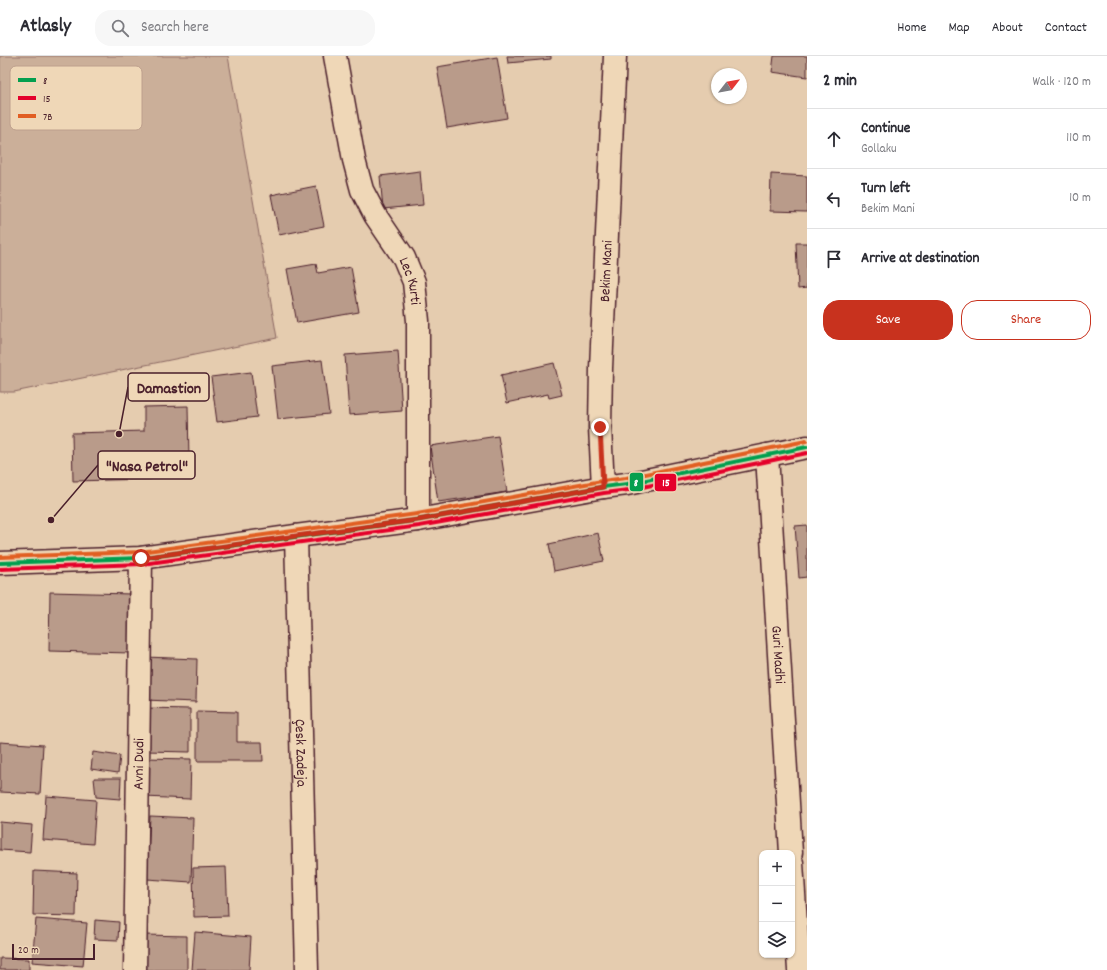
<!DOCTYPE html>
<html lang="en">
<head>
<meta charset="utf-8">
<style>
	:root { --surface:#fff; --page:#f7f7f7; --text:#2b2b33; --muted:#7c7c81; --line:#e1e1e2; --accent:#c8321e }
	body { margin:0; font-family:Dekko,sans-serif; background:var(--page); color:var(--text) }
	.controls { position:absolute; right:12px; bottom:12px; display:grid; overflow:hidden; border-radius:8px; box-shadow:0 1px 3px #0004 }
	.controls button { width:36px; height:36px; display:grid; place-items:center; padding:0; border:0; border-bottom:1px solid var(--line); background:var(--surface); color:var(--text); font:20px sans-serif }
	.compass { position:absolute; left:711px; top:12px; width:36px; height:36px; border-radius:50%; background:var(--surface); box-shadow:0 1px 3px #0004; rotate:59deg }
	.scale { position:absolute; left:12px; bottom:10px; width:83px; box-sizing:border-box; padding-left:4px; border:2px solid #4a1f2b; border-top:0; font-size:11px; line-height:14px; white-space:nowrap; color:#4a1f2b; -webkit-text-stroke:3px #efd7b7; paint-order:stroke }
	.stop { position:absolute; width:12px; height:12px; margin:-9px; border:3px solid #c8321e; border-radius:50%; background:#fff }
	.stop.end { background:#c8321e; border-color:#fff; box-shadow:0 1px 4px #0008 }
	.list { margin:0; padding:0; list-style:none }
	h2 { display:flex; justify-content:space-between; align-items:center; height:52px; margin:0; padding:0 16px; font-size:17px }
	h2 small { font-size:13px; font-weight:400; color:var(--muted) }
	.list li { display:grid; grid-template-columns:26px 1fr auto; gap:12px; align-items:center; box-sizing:border-box; height:60px; padding:0 16px; border-top:1px solid var(--line) }
	.list b { display:block; font-size:15px; white-space:nowrap }
	.list p { margin:0; font-size:13px; white-space:nowrap; color:var(--muted) }
	.list em { font-size:13px; font-style:normal; color:var(--muted) }
	.actions { display:flex; gap:8px; padding:12px 16px }
	.actions a { flex:1; padding:9px 0; border:1px solid var(--accent); border-radius:16px; text-align:center; font-size:14px; color:var(--accent) }
	.actions .main { background:var(--accent); color:#fff }
	.icon { flex:none; width:22px; height:22px; fill:none; stroke:currentColor; stroke-width:2; stroke-linecap:round; stroke-linejoin:round }
	.map { position:relative; flex:none; width:807px; height:914px; overflow:hidden }
	header { display:flex; align-items:center; gap:24px; box-sizing:border-box; height:56px; padding:0 20px; background:var(--surface); border-bottom:1px solid var(--line) }
	header strong { font-size:19px }
	nav { display:flex; gap:22px; margin-inline-start:auto; font-size:14px }
	.search { width:280px; height:36px; background:var(--page); display:flex; align-items:center; gap:10px; box-sizing:border-box; padding:0 14px; border-radius:16px; color:var(--muted); font-size:15px }
	main { display:flex }
	aside { flex:1; background:var(--surface) }
	.map>svg:first-child { display:block }
	.green { fill:#cbaf99; stroke:#8a6762 }
	.building { fill:#b99b8a; stroke:#4a1f2b }
	.lines { fill:none; stroke-linecap:round; stroke-linejoin:round }
	.street-casing { stroke:#4a1f2b; stroke-width:25 }
	.primary-casing { stroke:#4a1f2b; stroke-width:25 }
	.street { stroke:#efd7b7; stroke-width:22 }
	.primary { stroke:#efd7b7; stroke-width:22 }
	.bus-1-casing { stroke:#efd7b7; stroke-width:7 }
	.bus-2-casing { stroke:#efd7b7; stroke-width:7 }
	.bus-3-casing { stroke:#efd7b7; stroke-width:7 }
	.bus-1 { stroke:#049f4f; stroke-width:4 }
	.bus-2 { stroke:#e4002b; stroke-width:4 }
	.bus-3 { stroke:#e15e23; stroke-width:4 }
	.route { stroke:#c8321e; stroke-width:5 }
	.labels { text-anchor:middle; stroke-width:3.5; stroke-linejoin:round; paint-order:stroke }
	.street-label { font-size:15px; fill:#4a1f2b; stroke:#efd7b7 }
	.key { fill:#efd7b7; stroke:#bea08d; stroke-width:1 }
	.key-label { font-size:11px; fill:#4a1f2b }
	.leader { fill:none; stroke:#4a1f2b; stroke-width:1.5 }
	.callout-dot { fill:#4a1f2b; stroke:#efd7b7; stroke-width:1.5 }
	.callout { fill:#efd7b7; stroke:#4a1f2b; stroke-width:1.5 }
	.callout-label { font-size:16px; text-anchor:middle; font-weight:bold; fill:#4a1f2b }
	.line-badge { stroke:#efd7b7; stroke-width:1.5 }
	.badge-label { font-size:11px; text-anchor:middle; font-weight:bold; fill:#fff }
</style>
</head>
<body>
<header>
<strong>Atlasly</strong>
<div class="search"><svg class="icon" aria-label="search" viewBox="0 0 24 24"><circle cx="10" cy="10" r="6"/><path d="M15 15l6 6"/></svg>Search here</div>
<nav><a>Home</a><a>Map</a><a>About</a><a>Contact</a></nav>
</header>
<main>
<div class="map">
<svg width="807" height="914" viewBox="0 0 807 914">
	<rect width="100%" height="100%" fill="#e5ccaf"/>
	<filter id="ink" filterUnits="userSpaceOnUse"><feTurbulence type="fractalNoise" baseFrequency=".025" numOctaves="2"/><feDisplacementMap in="SourceGraphic" scale="8" xChannelSelector="R" yChannelSelector="G"/><feConvolveMatrix kernelMatrix="1 2 1 2 8 2 1 2 1" color-interpolation-filters="sRGB"/></filter>
	<g filter="url(#ink)">
		<path class="green" d="M 0,0 L 228,0 L 277,282 L 14,336 L 0,336 Z"/>
		<g class="building">
			<path d="M 507,0 L 551,0 L 551,3 L 508,7 Z"/>
			<path d="M 774,0 L 807,0 L 807,21 L 772,16 Z"/>
			<path d="M 497,1 L 507,62 L 447,72 L 437,11 Z"/>
			<path d="M 420,115 L 423,149 L 383,153 L 380,120 Z"/>
			<path d="M 771,118 L 807,120 L 807,156 L 770,155 Z"/>
			<path d="M 316,130 L 324,170 L 279,179 L 271,139 Z"/>
			<path d="M 796,187 L 807,187 L 807,232 L 798,233 Z"/>
			<path d="M 316,208 L 318,217 L 351,211 L 359,256 L 297,267 L 287,213 Z"/>
			<path d="M 398,295 L 402,355 L 349,359 L 345,299 Z"/>
			<path d="M 322,304 L 329,358 L 278,363 L 272,310 Z"/>
			<path d="M 554,307 L 562,339 L 549,342 L 548,338 L 507,347 L 501,319 Z"/>
			<path d="M 251,316 L 257,361 L 217,366 L 211,321 Z"/>
			<path d="M 188,350 L 189,405 L 150,406 L 151,423 L 73,425 L 72,377 L 144,375 L 144,351 Z"/>
			<path d="M 498,380 L 507,436 L 438,446 L 430,390 Z"/>
			<path d="M 807,469 L 807,521 L 799,522 L 795,470 Z"/>
			<path d="M 598,477 L 604,505 L 554,515 L 549,488 Z"/>
			<path d="M 50,536 L 132,538 L 131,597 L 49,595 Z"/>
			<path d="M 145,601 L 197,603 L 196,646 L 144,644 Z"/>
			<path d="M 146,652 L 190,653 L 190,696 L 145,695 Z"/>
			<path d="M 197,655 L 237,656 L 237,686 L 262,686 L 263,705 L 197,705 Z"/>
			<path d="M 0,686 L 43,689 L 40,738 L 0,736 Z"/>
			<path d="M 93,696 L 120,700 L 118,717 L 91,713 Z"/>
			<path d="M 145,702 L 191,703 L 190,743 L 144,741 Z"/>
			<path d="M 94,722 L 121,722 L 120,743 L 96,741 Z"/>
			<path d="M 46,740 L 96,744 L 93,788 L 43,784 Z"/>
			<path d="M 150,760 L 193,762 L 191,826 L 147,823 Z"/>
			<path d="M 0,766 L 32,769 L 30,796 L 0,794 Z"/>
			<path d="M 226,811 L 228,860 L 194,861 L 193,812 Z"/>
			<path d="M 34,815 L 77,817 L 76,860 L 33,859 Z"/>
			<path d="M 36,863 L 87,867 L 83,910 L 32,906 Z"/>
			<path d="M 95,864 L 119,866 L 118,884 L 94,883 Z"/>
			<path d="M 195,876 L 251,881 L 249,914 L 192,914 Z"/>
			<path d="M 144,879 L 187,880 L 187,914 L 144,914 Z"/>
			<path d="M 0,902 L 29,903 L 29,914 L 0,914 Z"/>
		</g>
		<g class="lines">
			<g class="street-casing">
				<g id="street">
					<path id="s1" d="M 335,0 L 354,104 L 362,134 L 375,159 L 404,202 L 414,226 L 418,265 L 418,464"/>
					<path id="s2" d="M 767,399 L 791,797"/>
					<path id="s3" d="M 603,431 L 600,371 L 601,312 L 615,0"/>
					<path id="s4" d="M 296,480 L 307,914"/>
					<path d="M 792,807 L 799,914"/>
					<path id="s5" d="M 135,914 L 141,502"/>
				</g>
			</g>
			<g class="primary-casing">
				<path id="primary" d="M 0,507 L 141,502 L 296,480 L 418,464 L 603,431 L 627,428 L 807,391"/>
			</g>
			<use href="#street" class="street"/>
			<use href="#primary" class="primary"/>
			<g class="bus-1-casing">
				<path id="bus-1" d="M 0,507 L 141,502 L 418,464 L 603,431 L 627,428 L 807,391"/>
			</g>
			<g class="bus-2-casing">
				<path id="bus-2" d="M 0,513 L 142,508 L 419,470 L 604,437 L 628,434 L 807,397"/>
			</g>
			<g class="bus-3-casing">
				<path id="bus-3" d="M 0,501 L 140,496 L 417,458 L 602,425 L 626,422 L 806,385"/>
			</g>
			<use href="#bus-1" class="bus-1"/>
			<use href="#bus-2" class="bus-2"/>
			<use href="#bus-3" class="bus-3"/>
		</g>
	</g>
	<g class="lines" filter="url(#ink)">
		<path class="route" d="M 141,502 L 296,480 L 418,464 L 603,431 L 600,371"/>
	</g>
	<g class="labels">
		<g class="street-label">
			<text dy="5" stroke="none"><textPath href="#s3" startOffset="216">Bekim Mani</textPath></text>
			<text dy="5" stroke="none"><textPath href="#s1" startOffset="241">Lec Kurti</textPath></text>
			<text dy="5" stroke="none"><textPath href="#s2" startOffset="200">Guri Madhi</textPath></text>
			<text dy="5" stroke="none"><textPath href="#s4" startOffset="217">Çesk Zadeja</textPath></text>
			<text dy="5" stroke="none"><textPath href="#s5" startOffset="206">Avni Dudi</textPath></text>
		</g>
	</g>
	<rect x="10" y="10" width="132" height="64" rx="6" class="key"/>
	<rect x="18" y="22" width="18" height="4" fill="#049f4f"/>
	<rect x="18" y="40" width="18" height="4" fill="#e4002b"/>
	<rect x="18" y="58" width="18" height="4" fill="#e15e23"/>
	<g class="key-label">
		<text x="43" y="28">8</text>
		<text x="43" y="46">15</text>
		<text x="43" y="64">7B</text>
	</g>
	<path class="leader" d="M119 378L128 331M51 464L98 409"/>
	<g class="callout-dot">
		<circle cx="119" cy="378" r="4"/>
		<circle cx="51" cy="464" r="4"/>
	</g>
	<g class="callout">
		<rect x="128" y="317" width="81" height="28" rx="4"/>
		<rect x="98" y="395" width="97" height="28" rx="4"/>
	</g>
	<g class="callout-label">
		<text x="169" y="337">Damastion</text>
		<text x="147" y="415">"Nasa Petrol"</text>
	</g>
	<g class="line-badge">
		<rect x="629" y="416" width="15" height="20" rx="4" fill="#049f4f"/>
		<rect x="654" y="417" width="23" height="19" rx="4" fill="#e4002b"/>
	</g>
	<g class="badge-label">
		<text x="636" y="430">8</text>
		<text x="666" y="430">15</text>
	</g>
</svg>
<div class="controls">
<button>+</button>
<button>−</button>
<button><svg class="icon" aria-label="layers" viewBox="0 0 24 24"><path d="M12 4l9 5-9 5-9-5zM3 14l9 5 9-5"/></svg></button>
</div>
<svg class="compass" viewBox="-18 -18 36 36"><path d="M0-13l5 13h-10z" fill="#e53935"/><path d="M0 13l5-13h-10z" fill="#7c7c81"/></svg>
<div class="scale">20 m</div>
<div class="stop" style="left:141px;top:502px"></div>
<div class="stop end" style="left:600px;top:371px"></div>
</div>
<aside>
<h2>2 min<small>Walk · 120 m</small></h2>
<ul class="list">
<li><svg class="icon" aria-label="ahead" viewBox="0 0 24 24"><path d="M12 20V5M6 11l6-6 6 6"/></svg><div><b>Continue</b><p>Gollaku</p></div><em>110 m</em></li>
<li><svg class="icon" aria-label="left" viewBox="0 0 24 24"><path d="M17 20v-9H6M10 6l-5 5 5 5"/></svg><div><b>Turn left</b><p>Bekim Mani</p></div><em>10 m</em></li>
<li><svg class="icon" aria-label="arrive" viewBox="0 0 24 24"><path d="M6 21V4h12l-3 4 3 4H6"/></svg><div><b>Arrive at destination</b></div></li>
</ul>
<div class="actions"><a class="main">Save</a><a>Share</a></div>
</aside>
</main>
</body>
</html>
